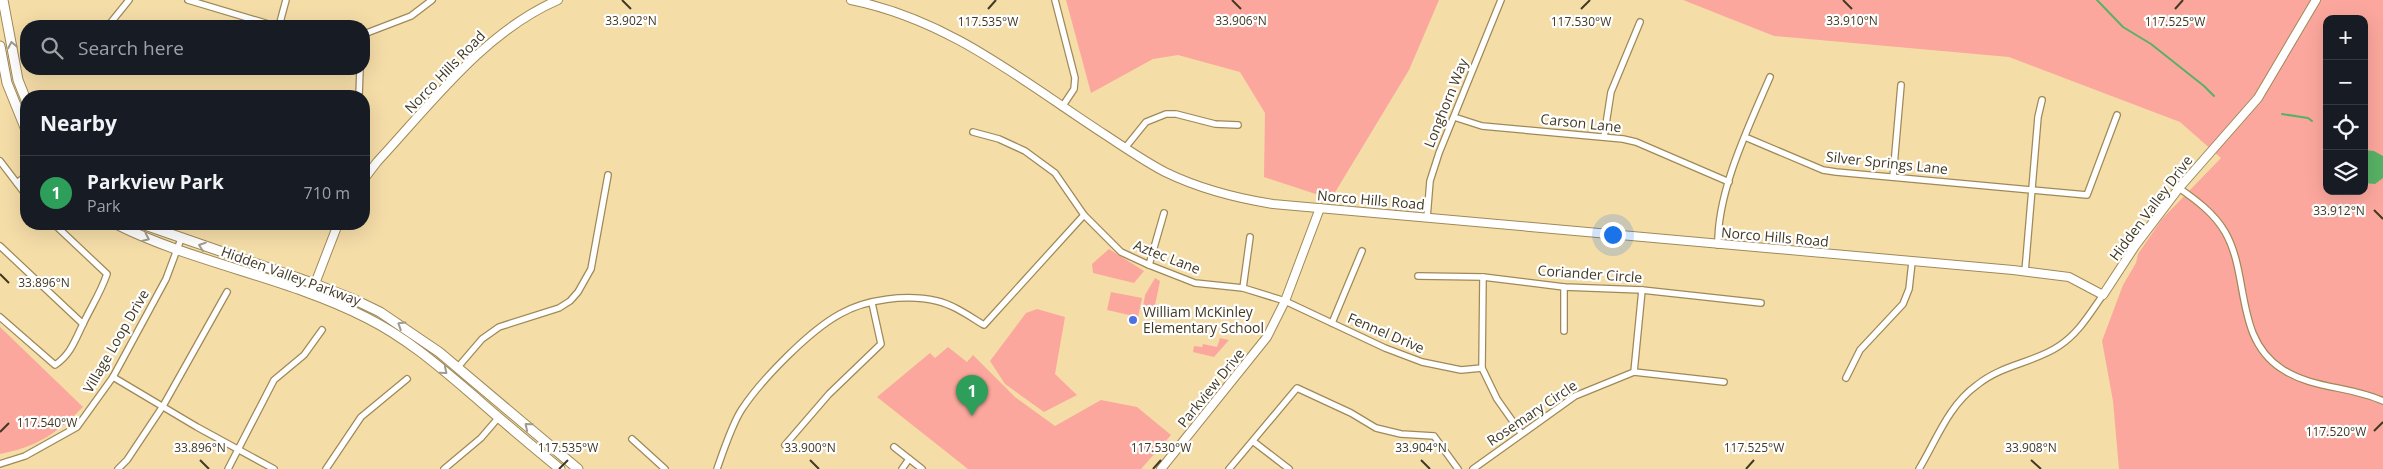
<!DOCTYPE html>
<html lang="en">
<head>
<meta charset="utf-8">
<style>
	:root { --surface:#171b24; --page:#20242c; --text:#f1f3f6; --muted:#9ea1a6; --line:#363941; --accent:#1a73e8 }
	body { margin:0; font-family:"Open Sans",sans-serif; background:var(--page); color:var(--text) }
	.controls { position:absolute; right:15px; top:15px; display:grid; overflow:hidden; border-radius:10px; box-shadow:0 5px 20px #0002 }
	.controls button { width:45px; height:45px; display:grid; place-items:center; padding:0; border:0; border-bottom:1px solid var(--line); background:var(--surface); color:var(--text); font:25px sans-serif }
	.you { position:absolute; left:1612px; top:234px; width:18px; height:18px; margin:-12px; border:4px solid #fff; border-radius:50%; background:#1a73e8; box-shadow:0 0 0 8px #1a73e833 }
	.badge { display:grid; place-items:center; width:32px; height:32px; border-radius:50%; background:var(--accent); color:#fff; font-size:16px; font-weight:700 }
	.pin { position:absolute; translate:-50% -41px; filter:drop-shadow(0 1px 2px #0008) }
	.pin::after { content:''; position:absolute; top:26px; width:18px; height:15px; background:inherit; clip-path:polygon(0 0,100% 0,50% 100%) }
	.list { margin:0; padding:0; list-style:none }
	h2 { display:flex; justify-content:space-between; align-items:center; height:65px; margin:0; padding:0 20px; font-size:21px }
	h2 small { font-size:16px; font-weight:400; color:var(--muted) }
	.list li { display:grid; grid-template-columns:32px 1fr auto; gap:15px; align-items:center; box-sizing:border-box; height:75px; padding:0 20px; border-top:1px solid var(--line) }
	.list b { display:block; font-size:19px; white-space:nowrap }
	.list p { margin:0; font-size:16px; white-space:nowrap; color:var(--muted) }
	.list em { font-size:16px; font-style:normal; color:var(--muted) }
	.icon { flex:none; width:28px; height:28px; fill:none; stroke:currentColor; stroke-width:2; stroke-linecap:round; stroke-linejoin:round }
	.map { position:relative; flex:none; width:2383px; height:469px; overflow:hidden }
	.search { position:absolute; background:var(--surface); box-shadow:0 5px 20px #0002; left:20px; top:20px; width:350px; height:55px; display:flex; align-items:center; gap:12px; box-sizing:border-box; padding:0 18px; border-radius:20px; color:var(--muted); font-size:19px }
	.panel { position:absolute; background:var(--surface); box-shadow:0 5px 20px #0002; left:20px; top:90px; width:350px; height:140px; border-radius:20px }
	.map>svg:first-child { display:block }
	.green { fill:#fca79d; fill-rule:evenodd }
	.water { fill:#58b165 }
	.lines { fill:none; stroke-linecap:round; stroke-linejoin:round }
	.stream { stroke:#58b165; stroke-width:2 }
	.minor-casing { stroke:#9f8957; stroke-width:8 }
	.tertiary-casing { stroke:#9f8957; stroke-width:10 }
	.primary-casing { stroke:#9f8957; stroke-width:11 }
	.minor { stroke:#fff; stroke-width:5.5 }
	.tertiary { stroke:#fff; stroke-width:8 }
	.primary { stroke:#fff; stroke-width:9 }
	.oneway { stroke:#a09c91 }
	.ticks { fill:none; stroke:#423923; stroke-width:2 }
	.poi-dot { fill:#4b71e4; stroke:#fff; stroke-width:2 }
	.labels { text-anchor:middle; stroke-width:4.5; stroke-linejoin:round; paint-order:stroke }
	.street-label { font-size:14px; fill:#423923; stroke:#fff }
	.poi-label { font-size:14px; fill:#423923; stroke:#fff; text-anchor:start }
	.ticks-label { font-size:12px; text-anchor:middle; fill:#423923; stroke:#fff; stroke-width:4.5; stroke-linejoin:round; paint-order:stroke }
</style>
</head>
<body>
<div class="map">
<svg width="2383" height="469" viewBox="0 0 2383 469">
	<rect width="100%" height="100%" fill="#f5dda8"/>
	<g class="green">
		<path d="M 1066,0 L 1439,0 L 1409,70 L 1331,199 L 1264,177 L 1265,113 L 1240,72 L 1178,55 L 1153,59 L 1091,93 Z"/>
		<path d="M 1683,0 L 2383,0 L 2383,469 L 2119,469 L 2113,401 L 2102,341 L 2123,285 L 2136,263 L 2138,254 L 2162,219 L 2221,158 L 2180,122 L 2009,57 L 1774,36 ZM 2327,19 L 2364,19 L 2364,191 L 2327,191 Z"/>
		<path d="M 1109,249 L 1144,271 L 1134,283 L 1093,273 L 1092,264 Z"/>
		<path d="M 1155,278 L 1160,281 L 1153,315 L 1142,313 L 1145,295 Z"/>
		<path d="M 1111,292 L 1142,298 L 1138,317 L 1107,310 Z"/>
		<path d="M 1037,309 L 1065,317 L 1055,374 L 1077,395 L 1044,412 L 1005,384 L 990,361 L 1026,313 Z"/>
		<path d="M 0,327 L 83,407 C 57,433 37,447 0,454 Z"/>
		<path d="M 1220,338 L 1229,340 L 1214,357 L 1193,352 L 1194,346 L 1202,347 L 1203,344 L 1217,347 Z"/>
		<path d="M 948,347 L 967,362 L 973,355 L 1015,397 L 1055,426 L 1101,400 L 1137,407 L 1171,435 L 1141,469 L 968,469 L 877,397 L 930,353 L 935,358 Z"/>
	</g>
	<path class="water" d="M 2364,150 L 2374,151 L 2383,156 L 2383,178 L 2375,184 L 2364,183 Z"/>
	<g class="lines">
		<g class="stream">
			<path d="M 2097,0 L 2123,27 L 2151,44 L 2204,86 L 2214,96"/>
			<path d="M 2282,114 L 2308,118 L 2312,121"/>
		</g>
		<g class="minor-casing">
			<g id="minor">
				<path d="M 188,0 L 275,26"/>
				<path d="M 1055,0 L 1075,78 L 1074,89 L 1062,107"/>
				<path d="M 108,26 L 129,0"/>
				<path d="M 279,26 L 286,0"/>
				<path d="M 364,34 L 411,16 L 432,0"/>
				<path d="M 359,96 L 360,69"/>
				<path d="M 1454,117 L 1482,126 L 1623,139 L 1636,142 L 1729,182"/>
				<path d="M 973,132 L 999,139 L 1025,151 L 1055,173 L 1084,215 L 1121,252 L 1149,265 L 1195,283 L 1243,288 L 1285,301 L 1385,348 L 1422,362 L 1461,370 L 1482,368"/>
				<path d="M 1604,137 L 1611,92 L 1640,22"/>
				<path d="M 1745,137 L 1823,170 L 1836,172 L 2087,195 L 2117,115"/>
				<path d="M 1125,148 L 1146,122 L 1166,114 L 1176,114 L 1215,124 L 1238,125"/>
				<path d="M 0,161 L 26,195"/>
				<path d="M 1893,177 L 1901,85"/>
				<path d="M 17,183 L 26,176"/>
				<path d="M 2179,188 C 2196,200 2214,213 2225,232 C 2250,275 2234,338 2282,369 C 2312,389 2351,386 2383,401"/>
				<path d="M 1427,218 L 1430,181 L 1439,153 L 1501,0"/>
				<path d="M 1718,245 C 1717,191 1749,126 1770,77"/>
				<path d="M 0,246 L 83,324"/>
				<path d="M 1149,265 L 1164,213"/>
				<path d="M 2025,272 L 2038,117 L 2042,100"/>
				<path d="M 1418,276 L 1483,277 L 1564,287 L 1642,290 L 1761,303"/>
				<path d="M 1483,277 L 1482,368 L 1497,399 L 1521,433"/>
				<path d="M 1243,288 L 1250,237"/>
				<path d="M 0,317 L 55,365 C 71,354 75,340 83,324 C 92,305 100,294 107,274 L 54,224"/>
				<path d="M 1332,323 L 1362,251"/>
				<path d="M 1564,331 L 1564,287"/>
				<path d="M 458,367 L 482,339 L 499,327 L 559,308 L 570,301 L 578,292 L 591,269 L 608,175"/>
				<path d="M 1634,372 L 1642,290"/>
				<path d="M 113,377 L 197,427 L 274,469"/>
				<path d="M 1846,378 L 1860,350 L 1903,304 L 1909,289 L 1912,262"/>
				<path d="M 632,439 L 665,469"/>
				<path d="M 1254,442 L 1289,469"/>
				<path d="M 785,445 L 829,394 L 881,344 L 872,303"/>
				<path d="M 894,447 L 922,469"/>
				<path d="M 0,464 L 25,456 L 77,427 L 113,377 L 166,279 L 181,239"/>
				<path d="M 118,469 L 127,460 L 163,406 L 227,292"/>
				<path d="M 228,469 L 274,380 L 304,355 L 322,330"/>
				<path d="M 326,469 L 361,417 L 407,379"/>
				<path d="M 444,469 L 481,438 L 499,417"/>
				<path d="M 717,469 C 723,452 732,424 742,409 C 762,379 809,331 840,314 C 866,299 907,294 937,301 C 954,305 969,316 984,325 L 1084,215"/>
				<path d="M 902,469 L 909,459"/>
				<path d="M 1229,469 L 1297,388 L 1351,413 L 1376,428 L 1401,434 L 1434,436 L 1458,469"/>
				<path d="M 1473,469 L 1575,396 L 1634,372 L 1724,382"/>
				<path d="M 1919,469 C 1937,439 1948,406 1977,385 C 2003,364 2034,363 2059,346 C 2079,333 2090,313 2103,295"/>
			</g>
		</g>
		<g class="tertiary-casing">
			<g id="tertiary">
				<path d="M 851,0 C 950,20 1021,80 1104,134 C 1124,147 1144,161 1165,172 C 1200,189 1235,198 1273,204 L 2013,270 L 2069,277 L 2103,295 L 2135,246 L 2179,188 L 2258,98 L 2316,0"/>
				<path d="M 364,179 L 377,162 C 431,104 484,32 558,0"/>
				<path d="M 311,294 L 338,224"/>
				<path d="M 1161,469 L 1267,337 L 1285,301 L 1320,208"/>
			</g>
		</g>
		<g class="primary-casing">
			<g id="primary">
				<path d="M 3,0 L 18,80 L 26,100"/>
				<path d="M 0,46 L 7,83 L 26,130"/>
				<path d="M 116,224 C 196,264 287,277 367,318 C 407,338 440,367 474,396 C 502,421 531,445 560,469"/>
				<path d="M 142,224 L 315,284 L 353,299 L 380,312 L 439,352 L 578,469"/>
			</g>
		</g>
		<use href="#minor" class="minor"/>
		<use href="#tertiary" class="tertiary"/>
		<use href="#primary" class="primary"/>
	</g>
	<defs><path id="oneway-chevron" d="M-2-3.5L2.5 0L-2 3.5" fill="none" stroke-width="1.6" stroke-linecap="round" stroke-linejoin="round" transform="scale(1.25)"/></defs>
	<g class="oneway">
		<use href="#oneway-chevron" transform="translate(12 45) rotate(-101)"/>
		<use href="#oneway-chevron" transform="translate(146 238) rotate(24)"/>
		<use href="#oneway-chevron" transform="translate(202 246) rotate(-161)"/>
		<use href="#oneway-chevron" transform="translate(401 325) rotate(-148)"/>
		<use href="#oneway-chevron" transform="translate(444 371) rotate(40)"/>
		<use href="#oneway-chevron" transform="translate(528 426) rotate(-140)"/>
	</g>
	<path class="ticks" d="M 622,0 L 631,9M 1232,0 L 1241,9M 1843,0 L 1852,9M 988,9 L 996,0M 1581,9 L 1590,0M 2175,9 L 2183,0M 2374,210 L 2383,219M 0,274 L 9,283M 2374,431 L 2383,422M 0,432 L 9,423M 200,460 L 209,469M 810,460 L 819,469M 1421,460 L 1430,469M 2031,460 L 2041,469M 559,469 L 568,460M 1153,469 L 1161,460M 1746,469 L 1754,460"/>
	<circle class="poi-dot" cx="1133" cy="320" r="5"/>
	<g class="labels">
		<g class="street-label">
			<text transform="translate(445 72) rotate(-46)" y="5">Norco Hills Road</text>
			<text transform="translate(1446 103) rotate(-68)" y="5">Longhorn Way</text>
			<text transform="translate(1581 123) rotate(6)" y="5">Carson Lane</text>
			<text transform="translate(1887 163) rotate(6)" y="5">Silver Springs Lane</text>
			<text transform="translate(1371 200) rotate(5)" y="5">Norco Hills Road</text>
			<text transform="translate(2151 208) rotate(-53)" y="5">Hidden Valley Drive</text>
			<text transform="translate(1775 237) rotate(5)" y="5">Norco Hills Road</text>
			<text transform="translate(1167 257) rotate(21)" y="5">Aztec Lane</text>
			<text transform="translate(1590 274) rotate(4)" y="5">Coriander Circle</text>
			<text transform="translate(291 276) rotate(20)" y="5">Hidden Valley Parkway</text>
			<text transform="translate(1386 333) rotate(23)" y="5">Fennel Drive</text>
			<text transform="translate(116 341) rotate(-60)" y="5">Village Loop Drive</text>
			<text transform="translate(1211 388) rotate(-51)" y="5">Parkview Drive</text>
			<text transform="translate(1532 413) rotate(-34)" y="5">Rosemary Circle</text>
		</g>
		<g class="poi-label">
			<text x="1143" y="317">William McKinley<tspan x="1143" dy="16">Elementary School</tspan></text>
		</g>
	</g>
	<g class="ticks-label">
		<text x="631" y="25">33.902°N</text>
		<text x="1241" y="25">33.906°N</text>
		<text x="1852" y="25">33.910°N</text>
		<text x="988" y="26">117.535°W</text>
		<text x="2175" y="26">117.525°W</text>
		<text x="1581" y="26">117.530°W</text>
		<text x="2339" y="215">33.912°N</text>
		<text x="44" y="287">33.896°N</text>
		<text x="47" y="427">117.540°W</text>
		<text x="2336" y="436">117.520°W</text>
		<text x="568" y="452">117.535°W</text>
		<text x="1161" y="452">117.530°W</text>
		<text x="1754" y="452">117.525°W</text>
		<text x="200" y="452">33.896°N</text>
		<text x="810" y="452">33.900°N</text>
		<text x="1421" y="452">33.904°N</text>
		<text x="2031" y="452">33.908°N</text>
	</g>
</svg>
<div class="controls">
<button>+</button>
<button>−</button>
<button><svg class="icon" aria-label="locate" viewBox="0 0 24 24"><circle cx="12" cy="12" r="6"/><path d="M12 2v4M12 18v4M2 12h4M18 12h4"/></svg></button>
<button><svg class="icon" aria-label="layers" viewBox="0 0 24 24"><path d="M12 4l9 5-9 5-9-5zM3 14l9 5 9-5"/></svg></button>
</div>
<div class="you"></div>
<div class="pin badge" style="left:972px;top:416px;background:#2e9e5b">1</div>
<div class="search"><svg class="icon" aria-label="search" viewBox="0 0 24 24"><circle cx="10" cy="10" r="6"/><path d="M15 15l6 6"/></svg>Search here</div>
<section class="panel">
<h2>Nearby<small></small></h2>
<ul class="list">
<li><span class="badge" style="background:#2e9e5b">1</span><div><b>Parkview Park</b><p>Park</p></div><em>710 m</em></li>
</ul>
</section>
</div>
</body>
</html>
